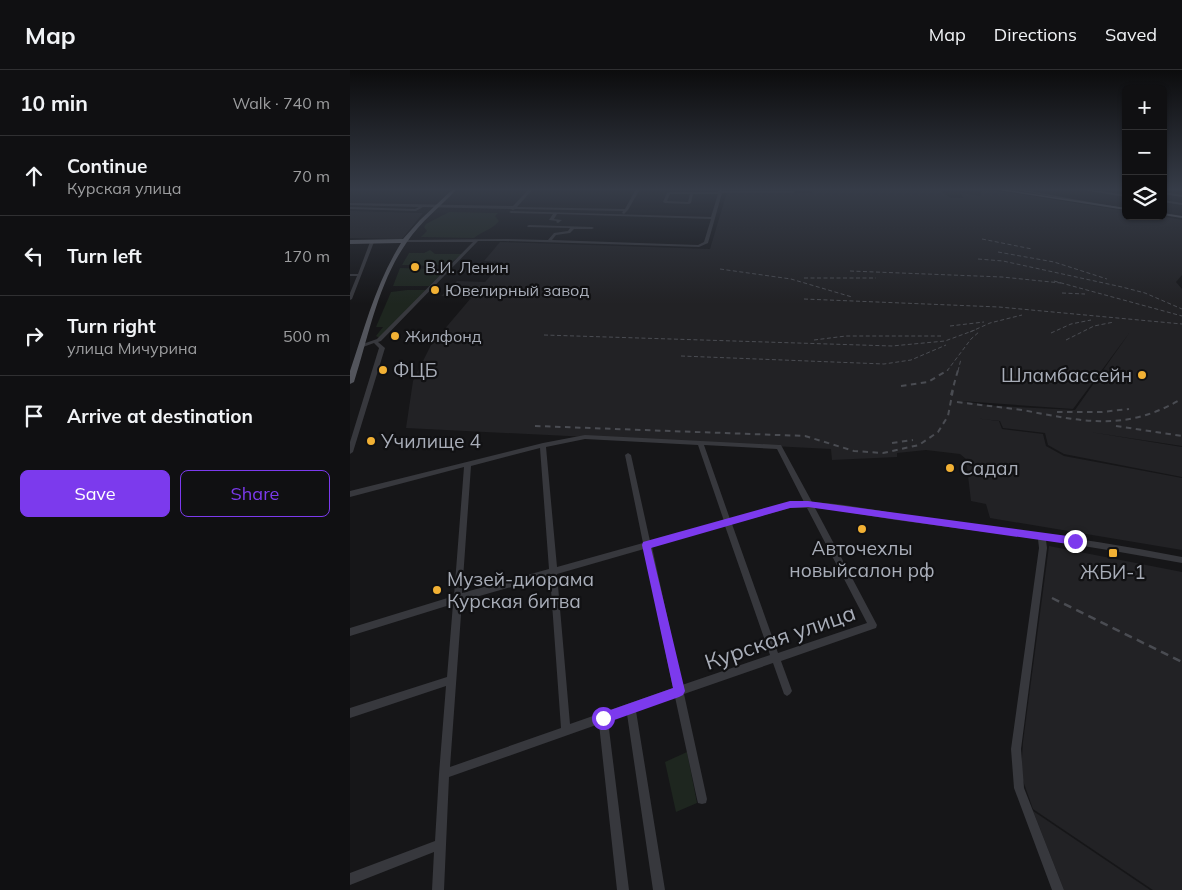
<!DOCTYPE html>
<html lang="en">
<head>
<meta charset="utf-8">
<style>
	:root { --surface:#101012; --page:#1e1e20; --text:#f1f3f6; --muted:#9c9d9f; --line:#303032; --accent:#7c3aed }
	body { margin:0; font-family:Mulish,sans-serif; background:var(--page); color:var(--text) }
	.controls { position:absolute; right:15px; top:15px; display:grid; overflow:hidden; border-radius:8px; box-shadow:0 1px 4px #0004 }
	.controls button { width:45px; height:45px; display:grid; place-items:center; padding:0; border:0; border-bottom:1px solid var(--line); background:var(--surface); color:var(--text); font:25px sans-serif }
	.stop { position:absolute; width:15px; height:15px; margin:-11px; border:4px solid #7c3aed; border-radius:50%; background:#fff }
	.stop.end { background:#7c3aed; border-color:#fff; box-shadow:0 1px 5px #0008 }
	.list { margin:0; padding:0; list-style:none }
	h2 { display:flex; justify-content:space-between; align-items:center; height:65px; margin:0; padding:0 20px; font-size:21px }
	h2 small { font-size:16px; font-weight:400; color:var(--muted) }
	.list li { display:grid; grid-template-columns:32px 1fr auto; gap:15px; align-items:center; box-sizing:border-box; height:80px; padding:0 20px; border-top:1px solid var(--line) }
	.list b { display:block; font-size:19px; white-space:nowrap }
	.list p { margin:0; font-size:16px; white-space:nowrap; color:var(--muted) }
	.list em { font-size:16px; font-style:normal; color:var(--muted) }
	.actions { display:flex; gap:10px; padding:15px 20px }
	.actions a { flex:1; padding:11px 0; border:1px solid var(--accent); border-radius:8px; text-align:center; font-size:18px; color:var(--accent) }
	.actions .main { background:var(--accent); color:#fff }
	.icon { flex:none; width:28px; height:28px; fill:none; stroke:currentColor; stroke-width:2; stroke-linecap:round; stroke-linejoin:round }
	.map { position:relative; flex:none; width:832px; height:820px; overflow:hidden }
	header { display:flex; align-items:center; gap:30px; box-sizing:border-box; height:70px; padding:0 25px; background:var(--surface); border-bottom:1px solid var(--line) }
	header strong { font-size:24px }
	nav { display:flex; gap:28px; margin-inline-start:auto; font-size:18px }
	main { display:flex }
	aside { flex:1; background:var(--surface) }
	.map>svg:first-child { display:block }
	.built { fill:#222225; fill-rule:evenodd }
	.green { fill:#1e261f }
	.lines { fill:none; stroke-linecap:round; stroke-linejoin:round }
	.minor { fill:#37383d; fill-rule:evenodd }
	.major { fill:#53555c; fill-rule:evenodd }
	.rail-far2 { stroke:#4a4c52; stroke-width:1; stroke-dasharray:4 2.5; stroke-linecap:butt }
	.rail-far1 { stroke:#4a4c52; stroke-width:2; stroke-dasharray:5.5 4.5; stroke-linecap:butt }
	.rail { stroke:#4a4c52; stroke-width:2.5; stroke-dasharray:8 5.5; stroke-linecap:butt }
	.route { fill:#7c3aed }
	.poi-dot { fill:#f2b134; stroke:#111113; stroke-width:2 }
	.labels { text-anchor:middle; stroke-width:4.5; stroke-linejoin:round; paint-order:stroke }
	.far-poi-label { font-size:16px; fill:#a8adb8; stroke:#111113; text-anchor:start }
	.poi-label { font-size:19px; fill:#a8adb8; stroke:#111113; text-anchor:start }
	.near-street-label { font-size:22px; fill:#a8adb8; stroke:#111113 }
</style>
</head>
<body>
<header>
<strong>Map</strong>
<nav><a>Map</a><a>Directions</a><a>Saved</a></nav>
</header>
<main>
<aside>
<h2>10 min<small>Walk · 740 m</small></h2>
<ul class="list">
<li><svg class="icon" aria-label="ahead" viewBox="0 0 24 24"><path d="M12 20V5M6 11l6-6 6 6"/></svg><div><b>Continue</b><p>Курская улица</p></div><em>70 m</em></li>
<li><svg class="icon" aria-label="left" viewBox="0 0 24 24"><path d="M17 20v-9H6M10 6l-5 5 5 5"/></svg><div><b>Turn left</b></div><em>170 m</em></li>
<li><svg class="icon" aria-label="right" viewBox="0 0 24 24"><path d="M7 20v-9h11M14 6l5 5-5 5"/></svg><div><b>Turn right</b><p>улица Мичурина</p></div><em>500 m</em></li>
<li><svg class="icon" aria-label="arrive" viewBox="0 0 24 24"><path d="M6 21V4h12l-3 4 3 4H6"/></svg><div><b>Arrive at destination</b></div></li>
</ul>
<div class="actions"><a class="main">Save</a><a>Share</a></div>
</aside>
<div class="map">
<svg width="832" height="820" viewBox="0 0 832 820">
	<rect width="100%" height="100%" fill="#161618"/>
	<g class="built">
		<path d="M 461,119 L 587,119 L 601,128 L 613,128 L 611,123 L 630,126 L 633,119 L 635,119 L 776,141 L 776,146 L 811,146 L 832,150 L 832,205 L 826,212 L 832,219 L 832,376 L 740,362 L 832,377 L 832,407 L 714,384 L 698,375 L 695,363 L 653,358 L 650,351 L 623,348 L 649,351 L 652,359 L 693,364 L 696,376 L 714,386 L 832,408 L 832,480 L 640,448 L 636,434 L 621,431 L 616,389 L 610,384 L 576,380 L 547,383 L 547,387 L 482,390 L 481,379 L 56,358 L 63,311 L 81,275 L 121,228 L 91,226 L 107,211 L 135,212 L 153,192 L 134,191 L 150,172 L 360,179 L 377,122 L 462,123 ZM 780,262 L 725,340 L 647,336 L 611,331 L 723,339 Z"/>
		<path d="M 0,141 L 73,143 L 52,169 L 0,168 Z"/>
		<path d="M 699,476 L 832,502 L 832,820 L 803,820 L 683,739 L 671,705 L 673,672 Z"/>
		<path d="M 683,741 L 800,820 L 714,820 Z"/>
	</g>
	<g class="green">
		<path d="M 99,142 L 148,143 L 145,146 L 149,151 C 142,160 132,161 124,168 L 71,167 L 77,161 L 74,157 L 76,154 Z"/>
		<path d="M 80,180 L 85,184 L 112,184 C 97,200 72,195 52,195 L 59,183 L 74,183 Z"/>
		<path d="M 50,198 L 87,199 L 88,203 L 92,204 L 79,216 L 43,216 Z"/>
		<path d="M 57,220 L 76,220 L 30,268 L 26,266 L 33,257 L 26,257 L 41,222 Z"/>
		<path d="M 337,682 L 347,733 L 326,742 L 315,692 Z"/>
	</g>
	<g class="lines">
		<g class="minor">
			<path d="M 179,119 L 183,119 L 167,137 L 275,139 L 286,119 L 290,119 L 278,140 L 274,144 L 272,143 L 273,141 L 165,139 L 163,140 L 161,139 L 73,137 L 66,141 L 0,139 L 0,137 L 65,139 L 69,137 L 0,135 L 0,133 L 163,136 Z"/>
			<path d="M 369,119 L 373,119 L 372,121 L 443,121 L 445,122 L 443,123 L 372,123 L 358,173 L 349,177 L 155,171 L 128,171 L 31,271 L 28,272 L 35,278 L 3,382 L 0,384 L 0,372 L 29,278 L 24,273 L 13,277 L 10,275 L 27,269 L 123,172 L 53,172 L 53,170 L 155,169 L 198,170 L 204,163 L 218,161 L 220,158 L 178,157 L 177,156 L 179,155 L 242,157 L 244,158 L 242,159 L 224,159 L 220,163 L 206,165 L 202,170 L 348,175 L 354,172 L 361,149 L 207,144 L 204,149 L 212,150 L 208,153 L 206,152 L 207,151 L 199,150 L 203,144 L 161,143 L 159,142 L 161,141 L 361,147 L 368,124 L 343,124 L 341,133 L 339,134 L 315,133 L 313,132 L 317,123 L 319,122 L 368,122 ZM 320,124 L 340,124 L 338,132 L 317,131 Z"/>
			<path d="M 661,119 L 668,119 L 773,138 L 771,139 Z"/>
			<path d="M 727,119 L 735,119 L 776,125 L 776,127 Z"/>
			<path d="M 813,122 L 832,125 L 832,127 L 813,124 Z"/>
			<path d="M 813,130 L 832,133 L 832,135 L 813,132 Z"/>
			<path d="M 22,171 L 24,172 L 2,229 L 0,230 L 0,223 L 7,206 L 0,206 L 0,204 L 8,204 L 20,172 Z"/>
			<path d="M 235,365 L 429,375 L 431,375 L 462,432 C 500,434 538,443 575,448 C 661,459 747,470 832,487 L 832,493 L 764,481 L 696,470 L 697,478 L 671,679 L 674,718 L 714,820 L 702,820 L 664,718 L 661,679 L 689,478 L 688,469 L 546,450 L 485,440 L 465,438 L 527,555 L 526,558 L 523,559 L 431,591 L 442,621 L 440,624 L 437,626 L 434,624 L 423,593 L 334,624 L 357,729 L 356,733 L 352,734 L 348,733 L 347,729 L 325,627 L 286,641 L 315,820 L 303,820 L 277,644 L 258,651 L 279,820 L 267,820 L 249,654 L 99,707 L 94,820 L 82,820 L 84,782 L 0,815 L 0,803 L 85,771 L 89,704 L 96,616 L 0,648 L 0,638 L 97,607 L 103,534 L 0,566 L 0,558 L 104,526 L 114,397 L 0,427 L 0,421 L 193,373 ZM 235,369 L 348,375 L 374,451 L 300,471 L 281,385 L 278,383 L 275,385 L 293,473 L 207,497 L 196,377 ZM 354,375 L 427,379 L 454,432 L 440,432 L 380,449 ZM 190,378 L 199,499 L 112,523 L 121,396 ZM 440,438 L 457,438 L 517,553 L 428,583 L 382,454 ZM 375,456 L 420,585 L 332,615 L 302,477 ZM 294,479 L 323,618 L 220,654 L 207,504 ZM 200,506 L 211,658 L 100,697 L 112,531 Z"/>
		</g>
		<g class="major">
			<path d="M 103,119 L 107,119 C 90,137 71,151 57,172 C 28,213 19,265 4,312 L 0,314 L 0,301 C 15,257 26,213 51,173 L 0,174 L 0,170 L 53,169 L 70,150 Z"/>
			<path d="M 642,119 L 652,119 L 776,138 L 776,140 Z"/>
			<path d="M 813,143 L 832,146 L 832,148 L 813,145 Z"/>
		</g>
		<g class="rail-far2">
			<path d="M 632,169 L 682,179"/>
			<path d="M 648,182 L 704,192 L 757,209"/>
			<path d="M 628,189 L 653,191 L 772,217 L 795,223 L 832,239"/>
			<path d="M 370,199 L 441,209 L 502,227"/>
			<path d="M 500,201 L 652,207 L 711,213"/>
			<path d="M 454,208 L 526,208"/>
			<path d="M 704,211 L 832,246"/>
			<path d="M 712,223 L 735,224"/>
			<path d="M 454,229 L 649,237 L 832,254"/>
			<path d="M 600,256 L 634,252"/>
			<path d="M 620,262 L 640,253 L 672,245"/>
			<path d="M 701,263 L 721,254 L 741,250"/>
			<path d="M 194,265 L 542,276 L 595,271 L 625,260"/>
			<path d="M 464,270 L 496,266 L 591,266"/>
			<path d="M 716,270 L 744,256 L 764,252"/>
			<path d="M 331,286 L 534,294 L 561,290 L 596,275"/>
			<path d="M 597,301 L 621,269 L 630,261"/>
			<path d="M 608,301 L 611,289"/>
		</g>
		<g class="rail-far1">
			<path d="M 551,316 L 578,312 L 598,300"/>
			<path d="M 601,325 L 608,300"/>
			<path d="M 607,332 C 629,335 650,337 672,340 C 731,351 773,362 828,331"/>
			<path d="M 707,342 L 752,342 L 779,339"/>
			<path d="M 185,356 L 455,366 L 504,381 L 533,383 L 569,375 L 588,362 L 598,346 L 603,320"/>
			<path d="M 766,356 L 832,366"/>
			<path d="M 542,373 L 563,370"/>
		</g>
		<path class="rail" d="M 702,528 L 832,592"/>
	</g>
	<linearGradient id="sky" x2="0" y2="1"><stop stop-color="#0c0c0d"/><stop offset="0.51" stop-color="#363c48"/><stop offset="1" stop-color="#363c48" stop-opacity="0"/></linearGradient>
	<rect width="832" height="234" fill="url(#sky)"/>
	<path class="route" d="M 440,431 L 458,431 L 725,467 L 730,471 L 725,475 L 458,437 L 440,438 L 301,478 L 335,621 L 333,625 L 329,627 L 253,654 L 249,652 L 247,648 L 249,644 L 323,618 L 292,475 L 293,472 Z"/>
	<g class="poi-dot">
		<circle cx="65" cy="197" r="5"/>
		<circle cx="85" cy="220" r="5"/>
		<circle cx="45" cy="266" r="5"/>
		<circle cx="33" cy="300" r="5"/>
		<circle cx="792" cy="305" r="5"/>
		<circle cx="21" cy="371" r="5"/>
		<circle cx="600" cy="398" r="5"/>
		<circle cx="512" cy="459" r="5"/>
		<rect x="758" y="478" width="10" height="10" rx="2.5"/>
		<circle cx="87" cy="520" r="5"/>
	</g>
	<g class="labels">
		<g class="far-poi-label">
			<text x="75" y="203">В.И. Ленин</text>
			<text x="95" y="226">Ювелирный завод</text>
			<text x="55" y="272">Жилфонд</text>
		</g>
		<g class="poi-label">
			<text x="43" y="307">ФЦБ</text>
			<text x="782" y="312" text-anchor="end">Шламбассейн</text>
			<text x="31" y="378">Училище 4</text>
			<text x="610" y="405">Садал</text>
			<text x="512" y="485" text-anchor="middle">Авточехлы<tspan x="512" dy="22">новыйсалон рф</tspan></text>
			<text x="763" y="509" text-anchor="middle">ЖБИ-1</text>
			<text x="97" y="516">Музей-диорама<tspan x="97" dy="22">Курская битва</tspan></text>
		</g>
		<g class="near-street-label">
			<text transform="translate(430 567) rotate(-19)" y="8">Курская улица</text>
		</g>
	</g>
</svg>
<div class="controls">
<button>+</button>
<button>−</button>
<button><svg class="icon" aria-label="layers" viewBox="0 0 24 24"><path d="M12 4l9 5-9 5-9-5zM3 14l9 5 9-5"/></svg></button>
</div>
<div class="stop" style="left:253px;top:648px"></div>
<div class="stop end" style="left:725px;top:471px"></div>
</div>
</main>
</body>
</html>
